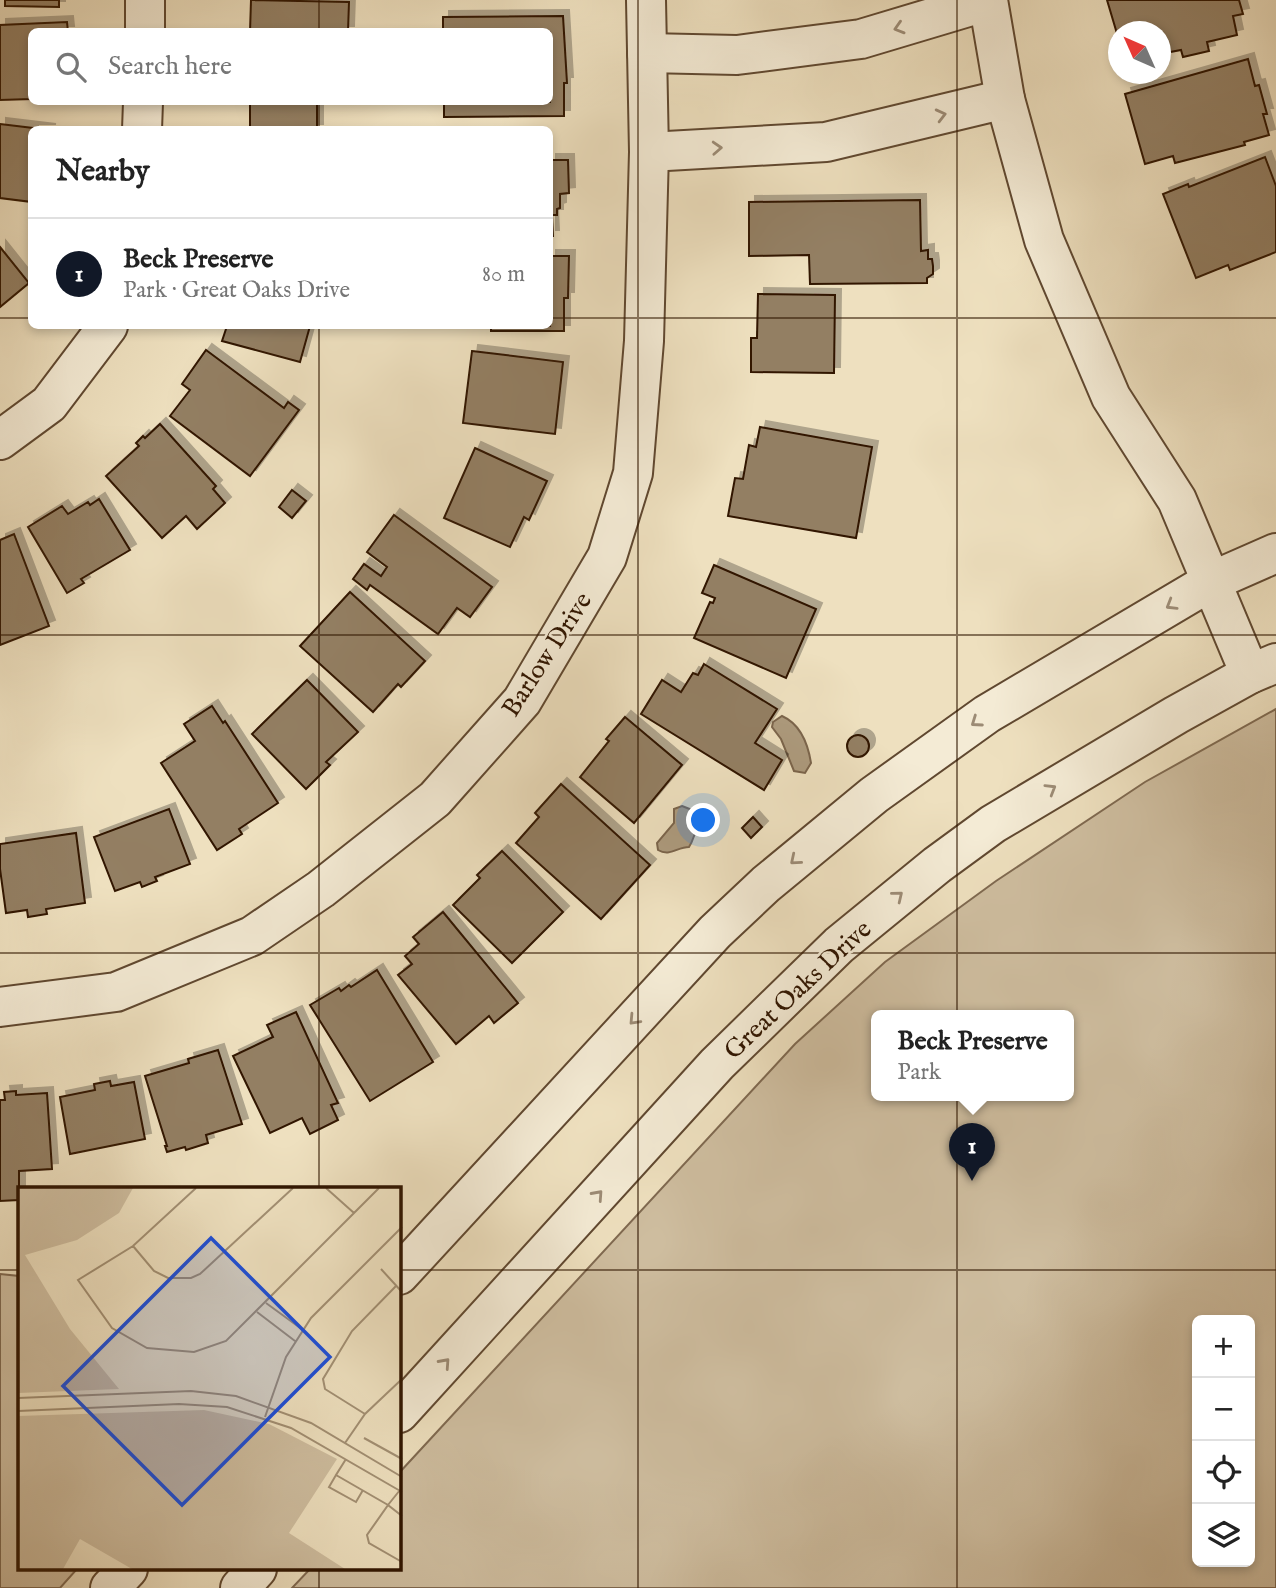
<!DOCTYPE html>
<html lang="en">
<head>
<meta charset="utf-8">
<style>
	:root { --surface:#fff; --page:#f2f2f2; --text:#222; --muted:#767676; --line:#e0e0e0; --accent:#111827 }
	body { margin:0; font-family:"IM FELL English",serif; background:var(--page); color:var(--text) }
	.controls { position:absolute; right:21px; bottom:21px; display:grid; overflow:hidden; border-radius:10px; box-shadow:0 4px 10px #0003 }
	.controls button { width:63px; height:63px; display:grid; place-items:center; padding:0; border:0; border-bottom:2px solid var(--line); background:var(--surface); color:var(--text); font:35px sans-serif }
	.compass { position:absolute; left:1108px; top:21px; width:63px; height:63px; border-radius:50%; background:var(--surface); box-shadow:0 4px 10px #0003; rotate:315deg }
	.you { position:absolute; left:704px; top:821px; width:24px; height:24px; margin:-18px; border:5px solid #fff; border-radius:50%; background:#1a73e8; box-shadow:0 0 0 10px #1a73e833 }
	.badge { display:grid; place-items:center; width:46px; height:46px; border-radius:50%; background:var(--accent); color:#fff; font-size:23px; font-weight:700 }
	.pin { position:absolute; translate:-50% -58px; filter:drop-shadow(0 2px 4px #0008) }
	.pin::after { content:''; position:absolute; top:37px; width:24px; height:21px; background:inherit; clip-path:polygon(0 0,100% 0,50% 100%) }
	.popup { position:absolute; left:871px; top:1010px; width:203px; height:91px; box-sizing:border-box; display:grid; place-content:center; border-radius:10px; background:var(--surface); filter:drop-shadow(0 2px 5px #0005); font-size:23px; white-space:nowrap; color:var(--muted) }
	.popup b { font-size:26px; color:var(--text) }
	.popup::after { content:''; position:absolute; left:50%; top:100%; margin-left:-14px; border:14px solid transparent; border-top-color:var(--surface) }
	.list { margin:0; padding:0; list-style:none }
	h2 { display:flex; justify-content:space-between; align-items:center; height:91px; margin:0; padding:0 28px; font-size:30px }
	h2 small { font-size:23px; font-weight:400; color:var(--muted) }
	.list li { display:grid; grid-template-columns:46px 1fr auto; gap:21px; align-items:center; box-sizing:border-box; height:112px; padding:0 28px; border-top:2px solid var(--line) }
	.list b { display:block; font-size:26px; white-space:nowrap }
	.list p { margin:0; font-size:23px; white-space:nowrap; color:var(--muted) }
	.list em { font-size:23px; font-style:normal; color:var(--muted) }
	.icon { flex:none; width:38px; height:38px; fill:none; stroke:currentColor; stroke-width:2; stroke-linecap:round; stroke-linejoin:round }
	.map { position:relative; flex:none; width:1276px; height:1588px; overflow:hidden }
	.search { position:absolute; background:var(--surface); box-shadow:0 4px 10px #0003; left:28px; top:28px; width:525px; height:77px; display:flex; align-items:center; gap:18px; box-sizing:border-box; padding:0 24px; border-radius:10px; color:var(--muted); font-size:26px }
	.panel { position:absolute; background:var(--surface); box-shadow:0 4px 10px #0003; left:28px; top:126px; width:525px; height:203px; border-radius:10px }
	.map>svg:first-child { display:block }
	.green { fill:#cebd9f; stroke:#7f6950; stroke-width:2; fill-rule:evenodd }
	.water { fill:#ad9b7e; stroke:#7b654c; stroke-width:2 }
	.building { fill:#937f63; stroke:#301500; stroke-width:2; filter:url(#shadow) }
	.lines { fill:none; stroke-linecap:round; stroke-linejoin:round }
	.minor-casing { stroke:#604830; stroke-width:42 }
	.tertiary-casing { stroke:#604830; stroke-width:42 }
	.minor { stroke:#f4ebd5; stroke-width:38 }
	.tertiary { stroke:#f4ebd5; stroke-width:38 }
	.oneway { stroke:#9c8b75 }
	.grid { fill:none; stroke:#301500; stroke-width:2; stroke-opacity:0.55 }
	.labels { text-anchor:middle; stroke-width:5; stroke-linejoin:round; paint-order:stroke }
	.street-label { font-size:26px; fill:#301500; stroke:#f4ebd5 }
	.inset-road { fill:none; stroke:#a28f73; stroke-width:2 }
	.view { fill:#1d4ed8; fill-opacity:0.15; stroke:#1d4ed8; stroke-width:3.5 }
	.inset-edge { fill:none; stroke:#301500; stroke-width:3.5 }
</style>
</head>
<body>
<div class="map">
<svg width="1276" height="1588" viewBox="0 0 1276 1588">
	<defs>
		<filter id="shadow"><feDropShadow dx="6" dy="-6" stdDeviation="0" flood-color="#0004"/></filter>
	</defs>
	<rect width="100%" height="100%" fill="#eee0bf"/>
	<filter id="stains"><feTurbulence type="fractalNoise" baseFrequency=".00286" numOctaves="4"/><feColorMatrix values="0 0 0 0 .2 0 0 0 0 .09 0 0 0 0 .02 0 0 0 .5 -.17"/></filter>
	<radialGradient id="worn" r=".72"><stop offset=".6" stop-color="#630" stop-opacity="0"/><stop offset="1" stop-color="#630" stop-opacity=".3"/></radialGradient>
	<g class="green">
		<path d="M 1276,709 L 1276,1588 L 292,1588 L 310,1569 L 399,1569 L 399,1473 L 795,1044 L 885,962 L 996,881 L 1145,782 ZM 876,1015 L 1068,1015 L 1068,1095 L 876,1095 ZM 1197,1320 L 1250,1320 L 1250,1562 L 1197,1562 Z"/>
		<path d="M 0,1274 L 19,1276 L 19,1569 L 77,1569 L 60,1588 L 0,1588 Z"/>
	</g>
	<g class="water">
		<path d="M 782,716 C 800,724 808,744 811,763 L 805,773 L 794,771 L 781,739 L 772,727 L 773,722 Z"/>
		<path d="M 682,806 L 700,813 L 702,822 C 693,832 695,838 689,847 C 677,847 670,857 658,850 L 657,843 L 674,823 L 674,809 Z"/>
	</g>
	<g class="building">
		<path d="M 5,0 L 59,0 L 59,7 L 5,6 Z"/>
		<path d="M 251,0 L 349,2 L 348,32 L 250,32 Z"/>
		<path d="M 1107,0 L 1239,0 L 1243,14 L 1233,16 L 1237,35 L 1207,42 L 1209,51 L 1183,57 L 1181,50 L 1160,54 L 1160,32 L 1118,32 L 1118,55 L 1114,37 L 1118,37 Z"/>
		<path d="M 563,16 L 567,83 L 564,83 L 564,116 L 444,117 L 444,102 L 550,102 L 550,32 L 443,32 L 443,17 Z"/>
		<path d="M 67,22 L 68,32 L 32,32 L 32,99 L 0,100 L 0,25 Z"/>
		<path d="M 1248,59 L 1255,86 L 1259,85 L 1267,114 L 1263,114 L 1269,135 L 1244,142 L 1245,145 L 1175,163 L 1173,156 L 1145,164 L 1125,94 Z"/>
		<rect x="250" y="102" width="67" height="28"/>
		<path d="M 0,124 L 50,130 L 32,130 L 32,202 L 0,198 Z"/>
		<path d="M 1265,157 L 1276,186 L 1276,252 L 1230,270 L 1228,265 L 1196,278 L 1163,194 L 1188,184 L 1189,187 Z"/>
		<path d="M 550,160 L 568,160 L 569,193 L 560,194 L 560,208 L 557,209 L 557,215 L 552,215 L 553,236 L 550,236 Z"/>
		<path d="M 920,200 L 921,251 L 928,250 L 928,259 L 932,259 L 933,266 L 933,274 L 927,278 L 927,283 L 810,284 L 809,255 L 749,256 L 749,202 Z"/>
		<path d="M 0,247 L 29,283 L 0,307 Z"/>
		<path d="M 550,256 L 569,256 L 568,298 L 564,298 L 564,331 L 491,331 L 491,326 L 550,326 Z"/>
		<path d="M 758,294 L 835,295 L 834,373 L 751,372 L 751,338 L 757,338 Z"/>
		<path d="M 227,326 L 310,326 L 300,362 L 222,341 Z"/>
		<path d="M 206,350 L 284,408 L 288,402 L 299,410 L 250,476 L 170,416 L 190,390 L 182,384 Z"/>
		<path d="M 472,351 L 563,362 L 555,434 L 463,423 Z"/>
		<path d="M 160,424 L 216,486 L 213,489 L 225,503 L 197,529 L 186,516 L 162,538 L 106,476 L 139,446 L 136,443 L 143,436 L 145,438 Z"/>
		<path d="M 760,427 L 872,447 L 856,538 L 728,516 L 735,478 L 743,479 L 749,445 L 756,447 Z"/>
		<path d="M 475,448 L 547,481 L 529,520 L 524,517 L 510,547 L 444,518 Z"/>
		<path d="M 292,490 L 306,501 L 292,518 L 279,507 Z"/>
		<path d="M 99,499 L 130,550 L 81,579 L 84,583 L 67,593 L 28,527 L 62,506 L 68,514 L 88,502 L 90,505 Z"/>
		<path d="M 394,515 L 492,587 L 470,617 L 457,608 L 438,634 L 370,585 L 367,590 L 353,579 L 364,564 L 381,576 L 387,567 L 367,552 Z"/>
		<path d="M 14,534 L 49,626 L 0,645 L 0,540 Z"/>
		<path d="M 714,565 L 816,609 L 786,678 L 694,638 L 710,602 L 713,603 L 715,598 L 702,593 Z"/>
		<path d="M 350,592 L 425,661 L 401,687 L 398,684 L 373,712 L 300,646 Z"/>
		<path d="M 704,664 L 777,709 L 755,743 L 782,760 L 764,790 L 641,714 L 662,680 L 681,692 L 693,673 L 698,675 Z"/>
		<path d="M 307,680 L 358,732 L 326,762 L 330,765 L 306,789 L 252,734 Z"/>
		<path d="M 212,706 L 223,723 L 225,721 L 278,803 L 239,829 L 242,834 L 217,850 L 161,763 L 195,741 L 184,724 Z"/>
		<path d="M 625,717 L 682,765 L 634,823 L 580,777 L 609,741 L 606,739 Z"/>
		<circle cx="858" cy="746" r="11"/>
		<path d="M 561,784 L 650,865 L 601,919 L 516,843 L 539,817 L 535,813 Z"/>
		<path d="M 169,809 L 190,864 L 155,877 L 157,881 L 142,887 L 140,882 L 115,891 L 94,837 Z"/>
		<path d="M 753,817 L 762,827 L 751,838 L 742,828 Z"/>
		<path d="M 76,833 L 85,903 L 46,909 L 47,914 L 28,917 L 27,910 L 6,913 L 0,869 L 0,844 Z"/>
		<path d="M 502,851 L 563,912 L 512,963 L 453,905 L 480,878 L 477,875 Z"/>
		<path d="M 443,912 L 518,1003 L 494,1023 L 489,1016 L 456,1044 L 398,975 L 412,964 L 405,956 L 419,944 L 413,937 Z"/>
		<path d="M 377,970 L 433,1062 L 370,1101 L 310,1005 L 339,988 L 341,991 L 349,985 L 351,987 Z"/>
		<path d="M 296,1012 L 338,1103 L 331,1105 L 338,1120 L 310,1134 L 302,1118 L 270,1133 L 233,1056 L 273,1037 L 267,1025 Z"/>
		<path d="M 218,1050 L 242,1124 L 206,1135 L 208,1143 L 186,1150 L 185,1147 L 167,1152 L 165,1146 L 167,1146 L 145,1076 L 189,1063 L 188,1059 Z"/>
		<path d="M 110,1081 L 111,1086 L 134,1082 L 145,1139 L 70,1154 L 60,1097 L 95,1090 L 94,1084 Z"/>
		<path d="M 16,1091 L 16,1095 L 47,1093 L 52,1169 L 19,1171 L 19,1200 L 0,1201 L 0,1100 L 5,1100 L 4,1092 Z"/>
	</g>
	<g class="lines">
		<g class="minor-casing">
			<g id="minor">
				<path d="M 988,0 L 1005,99 L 1044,240 L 1111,397 L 1177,500 L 1250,674"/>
				<path d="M 145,32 L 145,0"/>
				<path d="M 647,53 L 737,55 L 861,39 L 988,1"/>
				<path d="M 142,130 L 143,102"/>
				<path d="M 649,152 L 826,142 L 1005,99"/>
				<path d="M 0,440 L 49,404 L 108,326"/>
				<path d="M 0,1007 L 116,992 L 252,936 L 321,889 L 435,799 L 522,701 L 607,557 L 633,473 L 644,341 L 649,152 L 646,0"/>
			</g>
		</g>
		<g class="tertiary-casing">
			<g id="tertiary">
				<path d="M 399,1275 L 715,932 L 766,884 L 874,795 L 987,714 L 1210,582 L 1276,553"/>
				<path d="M 399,1413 L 717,1064 L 839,945 L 937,865 L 993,824 L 1176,715 L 1250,674 L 1276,663"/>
				<path d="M 110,1588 L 128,1569"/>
				<path d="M 240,1588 L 257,1569"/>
			</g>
		</g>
		<use href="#minor" class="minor"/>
		<use href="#tertiary" class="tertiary"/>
	</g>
	<defs><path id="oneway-chevron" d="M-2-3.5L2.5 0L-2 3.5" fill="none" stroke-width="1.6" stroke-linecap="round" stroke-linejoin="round" transform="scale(1.75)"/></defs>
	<g class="oneway">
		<use href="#oneway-chevron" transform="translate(899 28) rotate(163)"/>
		<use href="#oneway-chevron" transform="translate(941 115) rotate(-14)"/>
		<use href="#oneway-chevron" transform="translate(717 148) rotate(-3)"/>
		<use href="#oneway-chevron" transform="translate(1171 605) rotate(149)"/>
		<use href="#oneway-chevron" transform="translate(976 722) rotate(145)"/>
		<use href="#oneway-chevron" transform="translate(1051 789) rotate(-31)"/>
		<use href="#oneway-chevron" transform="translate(795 860) rotate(140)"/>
		<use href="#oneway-chevron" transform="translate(898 896) rotate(-39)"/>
		<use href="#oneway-chevron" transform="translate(634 1020) rotate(133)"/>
		<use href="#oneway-chevron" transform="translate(598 1195) rotate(-48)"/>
		<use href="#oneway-chevron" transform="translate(445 1363) rotate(-48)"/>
	</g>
	<path class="grid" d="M 319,0 L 319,32M 638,0 L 638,1588M 957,0 L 957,1588M 319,102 L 319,130M 0,318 L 32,318M 550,318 L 1276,318M 319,326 L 319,1189M 0,635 L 1276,635M 0,953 L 1276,953M 0,1270 L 19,1270M 399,1270 L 1276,1270M 319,1569 L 319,1588"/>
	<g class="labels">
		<g class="street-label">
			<text transform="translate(546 654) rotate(-57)" y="9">Barlow Drive</text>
			<text transform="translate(797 989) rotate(-43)" y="9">Great Oaks Drive</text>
		</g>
	</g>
	<g transform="translate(18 1187)">
		<rect width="383" height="383" fill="#eee0bf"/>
		<path d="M 0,1 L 115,1 L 101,26 L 59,53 L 7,68 L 52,142 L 101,202 L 0,206 ZM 186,223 L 251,237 L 319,272 L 271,346 L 327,382 L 114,382 L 62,352 L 45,382 L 0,382 L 0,229 Z" fill="#cebd9f"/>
		<path class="inset-road" d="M 178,1 L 115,59 L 60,93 L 94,141 L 129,161 L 176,165 L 208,154 L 361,1M 308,1 L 336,26M 115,59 L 136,84 L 150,91 L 173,91 L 182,87 L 275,1M 363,82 L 384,105M 248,116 L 285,143M 239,125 L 277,154M 0,211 L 173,204 L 218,209 L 293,236 L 384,290M 0,224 L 161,217 L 209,220 L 273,241 L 384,305M 347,227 L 307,202 L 305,192 L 334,144 L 378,99M 247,230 L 268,170 L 293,131 L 384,40M 346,251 L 384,272M 327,256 L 347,227 L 384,192M 328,272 L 318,288 L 370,318 L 349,348 L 351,356 L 384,375M 318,288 L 311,300 L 338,315 L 345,303M 382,303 L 370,318 L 384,329"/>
		<path class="view" d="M 193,51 L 312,170 L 164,318 L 45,199 Z"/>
		<rect width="383" height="383" class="inset-edge"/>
	</g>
	<rect width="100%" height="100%" filter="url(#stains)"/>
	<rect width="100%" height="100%" fill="url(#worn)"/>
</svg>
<div class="controls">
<button>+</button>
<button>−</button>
<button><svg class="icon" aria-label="locate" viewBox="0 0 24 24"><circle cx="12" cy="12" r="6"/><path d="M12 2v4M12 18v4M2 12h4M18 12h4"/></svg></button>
<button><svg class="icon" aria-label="layers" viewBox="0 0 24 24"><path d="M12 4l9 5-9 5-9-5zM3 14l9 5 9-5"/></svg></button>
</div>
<svg class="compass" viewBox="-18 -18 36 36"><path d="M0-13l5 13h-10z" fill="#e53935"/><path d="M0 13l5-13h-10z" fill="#767676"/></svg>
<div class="you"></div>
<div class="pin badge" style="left:972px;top:1181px">1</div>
<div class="popup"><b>Beck Preserve</b>Park</div>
<div class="search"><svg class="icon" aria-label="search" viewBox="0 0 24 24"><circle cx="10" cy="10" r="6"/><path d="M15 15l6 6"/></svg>Search here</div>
<section class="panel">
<h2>Nearby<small></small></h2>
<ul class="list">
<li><span class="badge">1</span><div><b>Beck Preserve</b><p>Park · Great Oaks Drive</p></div><em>80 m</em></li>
</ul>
</section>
</div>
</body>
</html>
